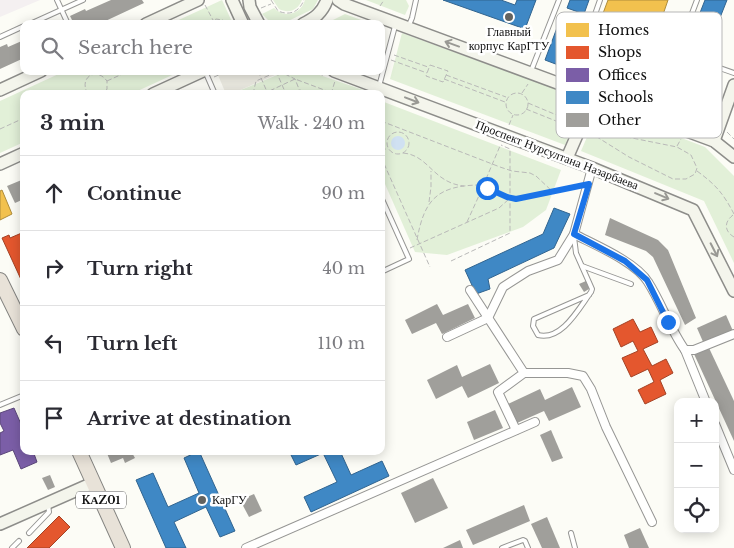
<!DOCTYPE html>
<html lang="en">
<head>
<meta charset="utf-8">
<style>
	:root { --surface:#fff; --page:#f2f2f3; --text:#2b2b33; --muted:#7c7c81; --line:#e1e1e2 }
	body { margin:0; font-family:"Libre Baskerville",serif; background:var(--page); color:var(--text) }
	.controls { position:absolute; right:15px; bottom:15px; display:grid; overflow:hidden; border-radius:10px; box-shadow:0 2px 12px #0003 }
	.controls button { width:45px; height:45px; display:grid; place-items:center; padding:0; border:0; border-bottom:1px solid var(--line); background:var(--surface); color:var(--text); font:25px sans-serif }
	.stop { position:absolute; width:15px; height:15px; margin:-11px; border:4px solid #1a73e8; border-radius:50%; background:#fff }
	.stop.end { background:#1a73e8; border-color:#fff; box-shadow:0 1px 5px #0008 }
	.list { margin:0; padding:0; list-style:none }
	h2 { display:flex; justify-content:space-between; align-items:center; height:65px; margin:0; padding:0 20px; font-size:21px }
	h2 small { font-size:16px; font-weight:400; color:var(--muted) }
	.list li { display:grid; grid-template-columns:32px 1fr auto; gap:15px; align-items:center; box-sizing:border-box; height:75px; padding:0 20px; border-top:1px solid var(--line) }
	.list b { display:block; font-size:19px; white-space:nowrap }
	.list em { font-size:16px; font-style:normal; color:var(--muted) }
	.icon { flex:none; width:28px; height:28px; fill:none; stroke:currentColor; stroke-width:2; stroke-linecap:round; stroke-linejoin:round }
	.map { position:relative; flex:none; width:734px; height:548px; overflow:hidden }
	.search { position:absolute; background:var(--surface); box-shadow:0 2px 12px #0003; left:20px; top:20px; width:365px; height:55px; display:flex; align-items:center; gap:12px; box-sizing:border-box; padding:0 18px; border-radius:10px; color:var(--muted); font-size:19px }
	.panel { position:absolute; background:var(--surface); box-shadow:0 2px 12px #0003; left:20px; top:90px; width:365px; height:365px; border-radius:10px }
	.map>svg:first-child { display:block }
	.industrial { fill:#f4f0f1 }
	.green { fill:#e2f0d8 }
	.plaza { fill:#ecebe2 }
	.water { fill:#d0e1f2 }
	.homes { fill:#f2c14e; stroke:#ae8c3b }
	.shops { fill:#e4572e; stroke:#a44225 }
	.offices { fill:#7b5ea7; stroke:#5b477a }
	.schools { fill:#3f88c5; stroke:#31648f }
	.building { fill:#a09f9b }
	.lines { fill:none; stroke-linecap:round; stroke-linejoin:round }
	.lane-casing { stroke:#969694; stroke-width:6 }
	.street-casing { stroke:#969694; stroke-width:10 }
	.secondary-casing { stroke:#8d8d8a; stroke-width:14 }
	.highway-casing { stroke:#848481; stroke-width:16 }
	.path { stroke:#b9b9b8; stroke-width:1; stroke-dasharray:5 2.5; stroke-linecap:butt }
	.lane { stroke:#fffffe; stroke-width:4 }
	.street { stroke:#fffffe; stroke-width:8 }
	.secondary { stroke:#f4f5ec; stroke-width:11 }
	.highway { stroke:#e8e2d8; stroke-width:14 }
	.oneway { stroke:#999994 }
	.route { stroke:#1a73e8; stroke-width:6 }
	.poi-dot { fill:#636360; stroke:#fff; stroke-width:2 }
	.labels { text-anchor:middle; stroke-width:5; stroke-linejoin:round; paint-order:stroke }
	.shield { fill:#fff; stroke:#585858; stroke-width:1 }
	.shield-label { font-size:11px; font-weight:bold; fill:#101010 }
	.poi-label { font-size:12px; fill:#101010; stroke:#fff }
	.street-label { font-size:12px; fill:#101010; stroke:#fff }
	.key { fill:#fff; stroke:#b7b7b7; stroke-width:1 }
	.key-label { font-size:14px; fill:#101010 }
</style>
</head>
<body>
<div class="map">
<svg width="734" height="548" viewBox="0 0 734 548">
	<rect width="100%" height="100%" fill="#fcfcf6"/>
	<path class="industrial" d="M 0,0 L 40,0 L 0,17 Z"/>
	<g class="green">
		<path d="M 222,0 L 233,24 L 170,24 Z"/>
		<path d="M 273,0 L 302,0 C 298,10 289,14 279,9 Z"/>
		<path d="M 305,0 L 318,0 L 313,9 L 282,24 L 270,22 L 262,14 L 274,8 C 285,19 301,14 305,0 Z"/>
		<path d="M 366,0 L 406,0 L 409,6 L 405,15 Z"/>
		<path d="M 345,14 L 372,24 L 325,24 Z"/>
		<path d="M 402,33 L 583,99 L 565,145 L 390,79 Z"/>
		<path d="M 65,71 L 181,71 L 131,94 L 24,94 L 24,142 L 0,153 L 0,101 Z"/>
		<path d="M 282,71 L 308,71 L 372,93 L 231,94 L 282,73 Z"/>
		<path d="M 384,102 L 561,170 L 546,210 L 523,227 L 447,255 L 415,252 L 381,175 L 381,113 Z"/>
		<path d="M 600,107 L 705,147 L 734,176 L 734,263 L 704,201 L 581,151 Z"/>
	</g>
	<path class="plaza" d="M 228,71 L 282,71 L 282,72 L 231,94 L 226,94 L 218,75 Z"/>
	<circle class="water" cx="398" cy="143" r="7"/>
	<g class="homes">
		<path d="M 608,0 L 668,0 L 656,35 L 641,30 L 642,25 L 617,16 L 616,21 L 602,16 Z"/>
		<path d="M 2,190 L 12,214 L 0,220 L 0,191 Z"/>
	</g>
	<g class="shops">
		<path d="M 24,232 L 24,286 L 2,238 L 9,235 L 10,238 Z"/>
		<path d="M 633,319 L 640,332 L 651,327 L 658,342 L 643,349 L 652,366 L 666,359 L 673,373 L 660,380 L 666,394 L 645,404 L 638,390 L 654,382 L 648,369 L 631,377 L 622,358 L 638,351 L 633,341 L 621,347 L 613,329 Z"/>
		<path d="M 59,516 L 70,527 L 49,548 L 27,548 Z"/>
	</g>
	<path class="offices" d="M 14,408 L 24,431 L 24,451 L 33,451 L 37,462 L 21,469 L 13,450 L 0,455 L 0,433 L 4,431 L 0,423 L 0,413 Z"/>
	<g class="schools">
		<path d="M 443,0 L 501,0 L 515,5 L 517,0 L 536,0 L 525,29 Z"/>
		<path d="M 570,0 L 589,0 L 584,14 L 567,8 Z"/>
		<path d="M 705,0 L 727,0 L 706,53 L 687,46 Z"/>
		<path d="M 558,25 L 574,30 L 568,46 L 622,65 L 614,86 L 545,60 Z"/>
		<path d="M 554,208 L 570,214 L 554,248 L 488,279 L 490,289 L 476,294 L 465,270 L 543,234 Z"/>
		<path d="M 199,451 L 235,531 L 220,537 L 206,507 L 174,522 L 186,548 L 166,548 L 136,480 L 153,473 L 168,507 L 199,493 L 184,458 Z"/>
		<path d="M 289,451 L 340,451 L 351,475 L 382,461 L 389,476 L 311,512 L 304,497 L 337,482 L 323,453 L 296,465 Z"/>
	</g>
	<g class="building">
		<path d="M 111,0 L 142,0 L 144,3 L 99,24 L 74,24 L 70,16 L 85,9 L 86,11 Z"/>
		<path d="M 24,40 L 24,58 L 0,69 L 0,47 L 7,44 L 8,47 Z"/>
		<path d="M 24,179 L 24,199 L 15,203 L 7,186 Z"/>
		<path d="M 610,218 L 658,240 L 668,250 L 696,318 L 685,325 L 653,257 L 646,251 L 605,235 Z"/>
		<path d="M 586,281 L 589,289 L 584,292 L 579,284 Z"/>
		<path d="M 437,304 L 443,315 L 468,304 L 475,318 L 442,334 L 436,323 L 412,334 L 405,320 Z"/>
		<path d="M 726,315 L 733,331 L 704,344 L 697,328 Z"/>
		<path d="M 709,348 L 734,401 L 734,441 L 694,354 Z"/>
		<path d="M 490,364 L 499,383 L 468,398 L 462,386 L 436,399 L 427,380 L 457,365 L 462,377 Z"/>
		<path d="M 572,387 L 581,407 L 549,421 L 544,411 L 517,423 L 508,404 L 540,389 L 545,400 Z"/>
		<path d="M 495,410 L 503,428 L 474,440 L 467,422 Z"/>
		<path d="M 551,430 L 563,458 L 552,462 L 540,435 Z"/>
		<path d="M 106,451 L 131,451 L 135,458 L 125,463 L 123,458 L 111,463 Z"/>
		<path d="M 50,475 L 55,487 L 48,490 L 42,478 Z"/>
		<path d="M 433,478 L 448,508 L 415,523 L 401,493 Z"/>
		<path d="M 254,494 L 262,511 L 249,517 L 240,500 Z"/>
		<path d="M 524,505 L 530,521 L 473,545 L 466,530 Z"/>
		<path d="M 547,517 L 560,548 L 542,548 L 531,524 Z"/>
		<path d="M 640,528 L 649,548 L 629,548 L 624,535 Z"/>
		<path d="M 460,540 L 463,548 L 443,548 Z"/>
	</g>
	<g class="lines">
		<g class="lane-casing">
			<g id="lane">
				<path d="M 57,0 L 68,24"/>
				<path d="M 600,0 L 593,20 L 596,30 L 662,55 L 671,55 L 677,53 L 734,73"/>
				<path d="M 30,24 L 83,0"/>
				<path d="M 409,25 L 412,18 L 416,0"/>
				<path d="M 0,37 L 24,26"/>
				<path d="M 677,53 L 697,0"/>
				<path d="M 205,71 L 215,94"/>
				<path d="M 531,71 L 559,0"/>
				<path d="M 377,94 L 395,26"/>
				<path d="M 619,104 L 640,47"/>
				<path d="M 381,197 L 409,259 L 381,272"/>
				<path d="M 574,237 L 576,253 L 592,289 L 591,292 C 579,308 562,341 538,335 L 533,326 L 534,319 L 589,295"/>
				<path d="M 582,266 L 631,284"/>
				<path d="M 0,405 L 24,395"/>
				<path d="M 29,533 L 49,512 L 48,504"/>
				<path d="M 571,533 L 575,548"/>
				<path d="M 12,548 L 19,541"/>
				<path d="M 502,548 L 523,540 L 525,541 L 528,548"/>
			</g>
		</g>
		<g class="street-casing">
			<g id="street">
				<path d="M 574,234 C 595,245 636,262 648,282 C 662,304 670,329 685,350 L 694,350 L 734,334"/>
				<path d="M 470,290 L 524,373 L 498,392 L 516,430"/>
				<path d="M 447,337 L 488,318 L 503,287 L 528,271 L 558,260 L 574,234 L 592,168"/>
				<path d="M 685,350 L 706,402"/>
				<path d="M 524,373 L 568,373 L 583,376 L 591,389 L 606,427 L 652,522"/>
				<path d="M 715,424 L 734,470"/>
				<path d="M 246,548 L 535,422"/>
			</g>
		</g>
		<g class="secondary-casing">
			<g id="secondary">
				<path d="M 232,0 L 243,24"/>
				<path d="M 249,0 L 250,7 L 259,24"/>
				<path d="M 338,0 L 344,4 L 714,141 L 734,157"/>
				<path d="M 146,24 L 198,0"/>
				<path d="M 303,24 C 315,18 322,13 327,0"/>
				<path d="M 334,71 L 592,168 L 693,210 L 734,291"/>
				<path d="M 0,90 L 41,71"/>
				<path d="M 153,94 L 203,71"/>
				<path d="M 714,141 L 734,85"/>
				<path d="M 567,158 L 594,96"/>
				<path d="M 0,164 L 24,153"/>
				<path d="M 0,524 L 93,483"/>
			</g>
		</g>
		<g class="highway-casing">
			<g id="highway">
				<path d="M 0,280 L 24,329"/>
				<path d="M 79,451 L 123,548"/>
			</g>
		</g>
		<g class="path">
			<path d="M 271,0 L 278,11 C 290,16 299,12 304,0"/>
			<path d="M 205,5 L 213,20"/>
			<path d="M 380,6 L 384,0"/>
			<path d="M 261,8 L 271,4"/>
			<path d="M 209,24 L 216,19 L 223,20 L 227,24"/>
			<path d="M 394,55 L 428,67"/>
			<path d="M 391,60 L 427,73"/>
			<path d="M 430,65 L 448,71 L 443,82 L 426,76 Z"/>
			<path d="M 258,71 L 268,94"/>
			<path d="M 276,71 L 286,94"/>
			<path d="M 311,71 L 325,76"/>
			<path d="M 446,75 L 506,97"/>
			<path d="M 214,77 L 228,71"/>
			<path d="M 444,79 L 505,102"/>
			<path d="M 107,81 L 129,71"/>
			<path d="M 300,90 L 311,94"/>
			<path d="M 522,93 L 528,84"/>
			<circle cx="517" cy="104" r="11"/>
			<path d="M 79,94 L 85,91"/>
			<path d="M 88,94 C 78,78 96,66 107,81 L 107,89 L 104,94"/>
			<path d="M 253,94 L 256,81 L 279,71 L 295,79 L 301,94"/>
			<path d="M 263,94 L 295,79 L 335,94"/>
			<path d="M 331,94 L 335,81"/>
			<path d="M 528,103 L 571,121"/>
			<path d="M 526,109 L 571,127"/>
			<path d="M 381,121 L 500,167 L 512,171 L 530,173 L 536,176 L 553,192"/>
			<path d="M 509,125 L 513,115"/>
			<path d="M 0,129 L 24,118"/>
			<path d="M 727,132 L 734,139"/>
			<circle cx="398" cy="143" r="11"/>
			<path d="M 589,134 L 597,137 L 629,157 L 673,179 L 686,179 L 695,174 L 697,168 L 691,155 L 677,147 L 602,132 L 592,128"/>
			<path d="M 677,146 L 681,139"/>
			<path d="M 381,151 L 388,148"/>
			<path d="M 403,153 C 429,155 433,183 464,186"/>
			<path d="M 381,157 L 430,267"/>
			<path d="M 697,171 C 716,185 723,193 734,214"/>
			<path d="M 486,179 L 500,146"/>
			<path d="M 487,188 L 489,183 L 486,179 L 481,180 L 479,185 L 482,188 L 487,188 L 498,194 L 516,199 L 579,187"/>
			<path d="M 429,202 L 431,187 L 431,171"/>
			<path d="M 733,215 C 724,222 724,231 734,237"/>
			<path d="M 467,222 L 482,189"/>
			<path d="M 417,240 C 424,200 437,186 478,185"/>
			<path d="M 410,248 L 499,208 L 509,199"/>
			<path d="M 451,261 L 510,233 L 510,149 L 501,145"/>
		</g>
		<use href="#lane" class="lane"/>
		<use href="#street" class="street"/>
		<use href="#secondary" class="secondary"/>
		<use href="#highway" class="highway"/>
	</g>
	<defs><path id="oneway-shaft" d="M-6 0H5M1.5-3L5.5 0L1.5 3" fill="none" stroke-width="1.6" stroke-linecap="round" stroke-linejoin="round" transform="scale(1.25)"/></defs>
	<g class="oneway">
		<use href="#oneway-shaft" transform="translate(452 44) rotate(-160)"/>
		<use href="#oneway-shaft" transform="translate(412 100) rotate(21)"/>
		<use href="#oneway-shaft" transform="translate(662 196) rotate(23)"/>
		<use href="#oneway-shaft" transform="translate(714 250) rotate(63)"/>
	</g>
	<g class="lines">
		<path class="route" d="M 487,188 L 507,197 L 516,199 L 589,184 L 574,234 L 625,261 L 647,280 L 668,322"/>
	</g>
	<g class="poi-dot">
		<circle cx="509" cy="17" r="5"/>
		<circle cx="202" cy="500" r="5"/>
	</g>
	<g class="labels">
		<rect class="shield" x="76" y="491.5" width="50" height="17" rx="4"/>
		<g class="shield-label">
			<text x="101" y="504">KАZ01</text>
		</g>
		<g class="poi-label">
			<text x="509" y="36">Главный<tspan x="509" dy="14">корпус КарГТУ</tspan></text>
			<text x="212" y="504" text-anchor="start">КарГУ</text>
		</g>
		<g class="street-label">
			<text transform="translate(557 155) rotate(21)" y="4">Проспект Нурсултана Назарбаева</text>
		</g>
	</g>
	<rect x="556" y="12" width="166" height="126" rx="8" class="key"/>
	<rect x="566" y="23" width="23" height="14" fill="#f2c14e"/>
	<rect x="566" y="46" width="23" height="13" fill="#e4572e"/>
	<rect x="566" y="68" width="23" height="14" fill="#7b5ea7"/>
	<rect x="566" y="91" width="23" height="13" fill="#3f88c5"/>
	<rect x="566" y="113" width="23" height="14" fill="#a09f9b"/>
	<g class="key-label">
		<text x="598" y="35">Homes</text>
		<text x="598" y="57">Shops</text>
		<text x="598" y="80">Offices</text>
		<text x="598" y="102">Schools</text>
		<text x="598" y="125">Other</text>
	</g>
</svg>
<div class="controls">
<button>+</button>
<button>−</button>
<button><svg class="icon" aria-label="locate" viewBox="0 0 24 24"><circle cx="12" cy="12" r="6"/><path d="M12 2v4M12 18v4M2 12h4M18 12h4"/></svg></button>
</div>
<div class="stop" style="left:487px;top:188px"></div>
<div class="stop end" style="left:668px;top:322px"></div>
<div class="search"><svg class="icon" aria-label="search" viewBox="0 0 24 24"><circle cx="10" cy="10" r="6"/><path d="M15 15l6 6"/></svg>Search here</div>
<section class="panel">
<h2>3 min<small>Walk · 240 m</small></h2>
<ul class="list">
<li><svg class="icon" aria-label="ahead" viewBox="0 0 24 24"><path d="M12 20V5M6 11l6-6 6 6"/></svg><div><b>Continue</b></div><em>90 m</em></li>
<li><svg class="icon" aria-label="right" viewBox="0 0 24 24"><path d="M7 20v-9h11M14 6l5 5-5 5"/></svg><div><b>Turn right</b></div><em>40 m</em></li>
<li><svg class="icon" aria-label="left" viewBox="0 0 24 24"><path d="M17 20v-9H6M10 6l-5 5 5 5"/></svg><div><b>Turn left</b></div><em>110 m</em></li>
<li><svg class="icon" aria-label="arrive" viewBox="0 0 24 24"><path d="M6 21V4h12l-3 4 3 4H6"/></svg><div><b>Arrive at destination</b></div></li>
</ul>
</section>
</div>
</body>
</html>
